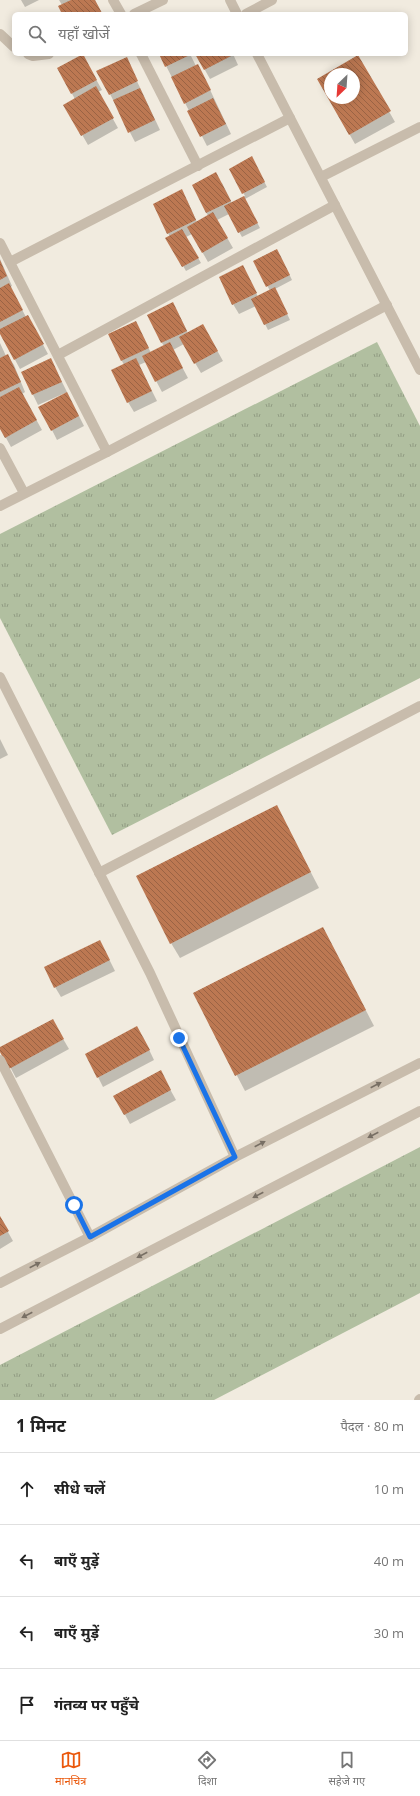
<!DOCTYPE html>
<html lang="hi">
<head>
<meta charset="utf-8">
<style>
	:root { --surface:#fff; --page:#f6f6f6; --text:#222; --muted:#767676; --line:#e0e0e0; --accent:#ea580c }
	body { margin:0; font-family:"Open Sans","Noto Sans Devanagari",sans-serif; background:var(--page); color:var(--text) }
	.compass { position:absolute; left:324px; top:68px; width:36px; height:36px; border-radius:50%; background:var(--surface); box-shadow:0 2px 10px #0003; rotate:205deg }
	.stop { position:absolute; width:12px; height:12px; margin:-9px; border:3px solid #1a73e8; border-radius:50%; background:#fff }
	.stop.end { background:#1a73e8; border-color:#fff; box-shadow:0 1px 4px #0008 }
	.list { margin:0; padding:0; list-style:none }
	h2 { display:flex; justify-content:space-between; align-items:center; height:52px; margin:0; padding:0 16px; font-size:17px }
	h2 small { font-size:13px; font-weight:400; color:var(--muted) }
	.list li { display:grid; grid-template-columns:26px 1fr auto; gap:12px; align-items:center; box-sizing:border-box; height:72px; padding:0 16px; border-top:1px solid var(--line) }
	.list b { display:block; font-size:15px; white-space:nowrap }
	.list em { font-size:13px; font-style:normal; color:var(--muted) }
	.icon { flex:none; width:22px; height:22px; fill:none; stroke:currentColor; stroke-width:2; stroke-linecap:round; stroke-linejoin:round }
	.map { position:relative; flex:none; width:420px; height:1400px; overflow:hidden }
	.search { position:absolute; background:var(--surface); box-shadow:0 2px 10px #0003; left:12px; right:12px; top:12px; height:44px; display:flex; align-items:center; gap:10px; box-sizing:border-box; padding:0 14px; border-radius:6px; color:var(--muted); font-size:15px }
	.sheet { height:340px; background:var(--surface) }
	nav { display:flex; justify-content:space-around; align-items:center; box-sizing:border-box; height:56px; border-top:1px solid var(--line); background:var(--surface); font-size:11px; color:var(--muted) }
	nav a { display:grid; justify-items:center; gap:2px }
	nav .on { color:var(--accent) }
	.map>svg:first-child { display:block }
	.park { fill:url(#park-tufts) }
	.shadow { fill:#0003; fill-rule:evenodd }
	.building { fill:url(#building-back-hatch); fill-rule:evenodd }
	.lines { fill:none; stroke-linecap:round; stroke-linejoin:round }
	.minor { stroke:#c8bcac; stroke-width:10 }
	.tertiary { stroke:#c8bcac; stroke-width:10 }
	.oneway { fill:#786f64 }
	.route { stroke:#1a73e8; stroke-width:5 }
</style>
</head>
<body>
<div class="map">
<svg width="420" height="1400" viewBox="0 0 420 1400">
	<defs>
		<pattern id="park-tufts" width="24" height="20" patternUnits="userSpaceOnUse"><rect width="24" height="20" fill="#b1bfa0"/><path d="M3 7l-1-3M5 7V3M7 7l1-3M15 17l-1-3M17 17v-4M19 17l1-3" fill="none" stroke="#919c83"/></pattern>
		<pattern id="building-back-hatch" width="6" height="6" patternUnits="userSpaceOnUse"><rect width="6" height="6" fill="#bc7852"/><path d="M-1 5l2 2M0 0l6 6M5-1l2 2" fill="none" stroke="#9a6344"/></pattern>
	</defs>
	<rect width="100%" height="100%" fill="#f1ebdf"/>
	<g class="park">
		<path d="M 377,342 L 420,426 L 420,678 L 112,835 L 0,618 L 0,534 Z"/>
		<path d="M 420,1147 L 420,1293 L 214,1400 L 0,1400 L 0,1365 Z"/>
	</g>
	<g class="shadow">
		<path d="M 21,0 L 39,0 L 25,7 Z"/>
		<path d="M 59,0 L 95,0 L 102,14 L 64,14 L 60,6 L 62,5 Z"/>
		<path d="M 160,54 L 190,54 L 196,66 L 203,75 L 231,134 L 207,146 Z"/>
		<path d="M 196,54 L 233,54 L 238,65 L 210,79 Z"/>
		<path d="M 358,57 L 395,122 L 355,144 L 318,79 ZM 330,74 L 354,74 L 354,98 L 330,98 Z"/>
		<path d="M 126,58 L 160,130 L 135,142 L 98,71 Z"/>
		<path d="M 88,65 L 102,90 L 98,92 L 118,128 L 88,145 L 65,105 L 75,99 L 58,69 Z"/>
		<path d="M 252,158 L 267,187 L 245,199 L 260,228 L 242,237 L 229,214 L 217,220 L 233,248 L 208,262 L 192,234 L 186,237 L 201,263 L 186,271 L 167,238 L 170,237 L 168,233 L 187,200 L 197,222 L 208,216 L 193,185 L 222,183 L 232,203 L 245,196 L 230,169 Z"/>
		<path d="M 280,255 L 292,280 L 275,289 L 290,320 L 268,330 L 256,306 L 239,314 L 233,304 L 248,276 L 258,297 L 270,291 L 255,261 Z"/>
		<path d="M 0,259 L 12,286 L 10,287 L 26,317 L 33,326 L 48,354 L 20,369 L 0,332 Z"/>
		<path d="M 178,313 L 188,333 L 203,325 L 223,361 L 201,373 L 184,344 L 173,350 L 188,378 L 162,392 L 146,362 L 139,365 L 157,401 L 134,412 L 128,402 L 124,365 L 109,335 L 136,323 L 151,353 L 164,346 L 162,343 Z"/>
		<path d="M 0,343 L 6,356 L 8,356 L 14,365 L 25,392 L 22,394 L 42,430 L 11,447 L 0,427 Z"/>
		<path d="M 51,360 L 84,426 L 57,440 L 52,430 L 65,393 L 38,405 L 22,372 Z"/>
		<path d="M 0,739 L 8,755 L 0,759 Z"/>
		<path d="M 277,807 L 319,888 L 180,958 L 171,943 Z"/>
		<path d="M 323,928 L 374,1026 L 245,1091 L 194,993 Z"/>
		<path d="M 105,951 L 115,971 L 61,997 L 55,987 Z"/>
		<path d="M 52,1020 L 69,1049 L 16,1078 L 0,1048 Z"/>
		<path d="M 143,1037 L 154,1060 L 103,1087 L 98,1077 Z"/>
		<path d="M 160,1071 L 176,1100 L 130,1124 L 115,1096 Z"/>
		<path d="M 0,1218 L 13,1241 L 0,1249 Z"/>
	</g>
	<g class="building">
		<path d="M 71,0 L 95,0 L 102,13 L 62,14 L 58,6 Z"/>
		<path d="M 83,54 L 97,80 L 71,94 L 57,68 Z"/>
		<path d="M 159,54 L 192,54 L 165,67 Z"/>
		<path d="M 195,54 L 235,54 L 204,70 Z"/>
		<path d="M 358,55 L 391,111 L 349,135 L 317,79 ZM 330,74 L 354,74 L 354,98 L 330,98 Z"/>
		<path d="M 127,57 L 138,81 L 109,95 L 96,71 Z"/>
		<path d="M 198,64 L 211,90 L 184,104 L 171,77 Z"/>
		<path d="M 96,86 L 114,118 L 81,136 L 63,105 Z"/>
		<path d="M 140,88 L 155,120 L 128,133 L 113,100 Z"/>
		<path d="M 213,98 L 226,124 L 200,137 L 187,111 Z"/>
		<path d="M 252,156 L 265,182 L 242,194 L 229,169 Z"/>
		<path d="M 216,172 L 231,201 L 206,213 L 192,185 Z"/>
		<path d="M 182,189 L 196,220 L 167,234 L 153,204 Z"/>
		<path d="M 244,196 L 258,223 L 238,233 L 224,206 Z"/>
		<path d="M 213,212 L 228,238 L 202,253 L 187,227 Z"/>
		<path d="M 182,229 L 199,258 L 182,267 L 165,238 Z"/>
		<path d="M 277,249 L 290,275 L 266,287 L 253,261 Z"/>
		<path d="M 0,260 L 7,276 L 0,280 Z"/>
		<path d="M 243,265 L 257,293 L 232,305 L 219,277 Z"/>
		<path d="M 9,283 L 23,310 L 0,322 L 0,288 Z"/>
		<path d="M 275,287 L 288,314 L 264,325 L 251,299 Z"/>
		<path d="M 173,302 L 187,331 L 161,343 L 147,315 Z"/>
		<path d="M 28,315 L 44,344 L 14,360 L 0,334 L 0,329 Z"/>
		<path d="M 136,321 L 149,348 L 121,361 L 108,334 Z"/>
		<path d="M 203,324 L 218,351 L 194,364 L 179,337 Z"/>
		<path d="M 170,342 L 183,368 L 155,382 L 142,356 Z"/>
		<path d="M 8,354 L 21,382 L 0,392 L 0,358 Z"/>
		<path d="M 51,358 L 62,382 L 32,395 L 21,372 Z"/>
		<path d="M 136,358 L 152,391 L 127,403 L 111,370 Z"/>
		<path d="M 19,387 L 37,420 L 5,438 L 0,429 L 0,397 Z"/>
		<path d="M 67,392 L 79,416 L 51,431 L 38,407 Z"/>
		<path d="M 277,805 L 311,872 L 170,944 L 136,876 Z"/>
		<path d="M 323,927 L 366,1010 L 235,1076 L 193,993 Z"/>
		<path d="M 100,940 L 110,960 L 54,988 L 44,967 Z"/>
		<path d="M 53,1019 L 64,1039 L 9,1069 L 0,1052 L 0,1047 Z"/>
		<path d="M 137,1026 L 150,1050 L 97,1078 L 85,1054 Z"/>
		<path d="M 161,1070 L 171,1090 L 124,1115 L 113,1096 Z"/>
		<path d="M 0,1216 L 9,1231 L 0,1236 Z"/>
	</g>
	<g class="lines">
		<g class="minor">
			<path d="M 113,0 L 121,14"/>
			<path d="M 230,0 L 237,14"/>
			<path d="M 134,14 L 163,0"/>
			<path d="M 246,14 L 272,0"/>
			<path d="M 0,34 L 14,47"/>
			<path d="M 28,54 L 33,56 L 49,54"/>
			<path d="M 141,54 L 198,166"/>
			<path d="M 257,54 L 420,370"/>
			<path d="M 321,177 L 420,127"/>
			<path d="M 0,243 L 107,452"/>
			<path d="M 10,262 L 290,118"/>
			<path d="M 58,355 L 335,205"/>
			<path d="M 0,448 L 24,493"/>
			<path d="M 0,506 L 107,452 L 387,305"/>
			<path d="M 0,677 L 150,973 L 235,1157"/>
			<path d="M 99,873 L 420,706"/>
			<path d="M 0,1060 L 90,1237"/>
			<path d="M 0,1283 L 90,1237 L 235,1157 L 420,1063"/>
			<path d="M 0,1329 L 420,1111"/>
		</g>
		<path class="tertiary" d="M 419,1400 L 420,1399"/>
	</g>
	<defs><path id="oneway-solid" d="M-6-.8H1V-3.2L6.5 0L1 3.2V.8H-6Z"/></defs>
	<g class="oneway">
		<use href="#oneway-solid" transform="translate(376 1085) rotate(-27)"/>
		<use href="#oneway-solid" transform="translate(373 1135) rotate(153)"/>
		<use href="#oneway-solid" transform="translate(260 1144) rotate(-27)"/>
		<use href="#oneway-solid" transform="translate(258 1195) rotate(153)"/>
		<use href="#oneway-solid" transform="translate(142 1255) rotate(152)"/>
		<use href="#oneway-solid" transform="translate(35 1265) rotate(-27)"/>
		<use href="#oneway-solid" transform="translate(27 1315) rotate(153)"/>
	</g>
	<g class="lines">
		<path class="route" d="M 74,1205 L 90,1237 L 235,1157 L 179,1038"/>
	</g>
</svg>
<svg class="compass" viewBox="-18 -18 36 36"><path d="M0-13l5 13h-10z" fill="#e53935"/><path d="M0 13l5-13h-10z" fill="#767676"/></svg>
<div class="stop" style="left:74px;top:1205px"></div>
<div class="stop end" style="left:179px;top:1038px"></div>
<div class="search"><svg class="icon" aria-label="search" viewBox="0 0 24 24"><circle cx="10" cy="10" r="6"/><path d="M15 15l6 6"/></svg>यहाँ खोजें</div>
</div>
<section class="sheet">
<h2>1 मिनट<small>पैदल · 80 m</small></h2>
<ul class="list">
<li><svg class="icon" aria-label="ahead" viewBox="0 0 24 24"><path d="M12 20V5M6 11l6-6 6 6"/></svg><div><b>सीधे चलें</b></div><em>10 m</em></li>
<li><svg class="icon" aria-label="left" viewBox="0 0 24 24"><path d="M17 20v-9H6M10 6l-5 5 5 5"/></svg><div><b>बाएँ मुड़ें</b></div><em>40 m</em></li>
<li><svg class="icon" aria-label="left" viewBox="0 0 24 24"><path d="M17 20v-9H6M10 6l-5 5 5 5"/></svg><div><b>बाएँ मुड़ें</b></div><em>30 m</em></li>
<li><svg class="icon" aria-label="arrive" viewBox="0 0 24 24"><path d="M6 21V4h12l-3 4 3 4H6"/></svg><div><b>गंतव्य पर पहुँचे</b></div></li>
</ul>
</section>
<nav>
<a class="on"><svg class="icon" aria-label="map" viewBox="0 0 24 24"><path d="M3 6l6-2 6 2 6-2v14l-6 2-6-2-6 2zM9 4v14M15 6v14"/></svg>मानचित्र</a>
<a><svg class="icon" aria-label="directions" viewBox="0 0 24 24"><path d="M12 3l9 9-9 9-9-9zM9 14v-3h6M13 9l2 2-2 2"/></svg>दिशा</a>
<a><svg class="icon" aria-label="saved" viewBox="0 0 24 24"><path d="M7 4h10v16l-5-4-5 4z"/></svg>सहेजे गए</a>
</nav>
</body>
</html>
